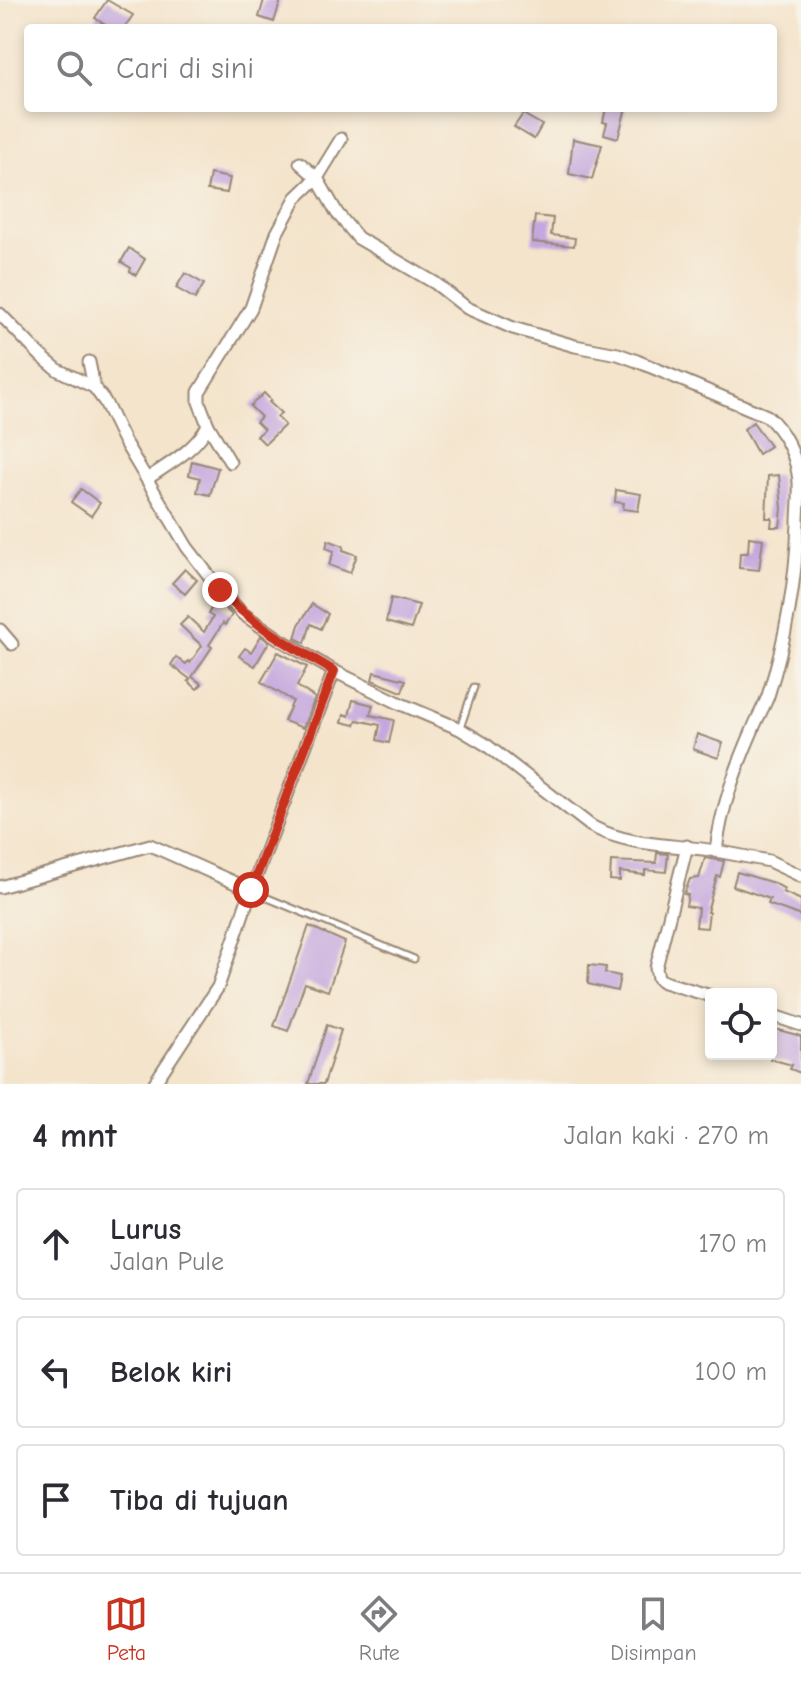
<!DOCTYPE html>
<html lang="id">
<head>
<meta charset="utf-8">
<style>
	:root { --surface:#fff; --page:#f2f2f3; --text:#2b2b33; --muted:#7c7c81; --line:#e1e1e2; --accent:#c8321e }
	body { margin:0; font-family:"Comic Neue",sans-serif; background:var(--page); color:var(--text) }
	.controls { position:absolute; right:24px; bottom:24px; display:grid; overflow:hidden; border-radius:8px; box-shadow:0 4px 12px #0003 }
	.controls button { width:72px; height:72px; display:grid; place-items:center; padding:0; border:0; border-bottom:2px solid var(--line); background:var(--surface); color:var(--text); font:40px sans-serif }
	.stop { position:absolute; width:24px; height:24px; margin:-18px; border:6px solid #c8321e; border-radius:50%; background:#fff }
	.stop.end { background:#c8321e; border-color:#fff; box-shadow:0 2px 8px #0008 }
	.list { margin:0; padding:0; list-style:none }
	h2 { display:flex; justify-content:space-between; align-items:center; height:104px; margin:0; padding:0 32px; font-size:34px }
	h2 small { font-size:26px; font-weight:400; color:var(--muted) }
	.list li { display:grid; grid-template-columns:52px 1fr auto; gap:24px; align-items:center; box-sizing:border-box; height:112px; margin:0 16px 16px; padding:0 16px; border:2px solid var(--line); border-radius:8px }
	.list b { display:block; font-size:30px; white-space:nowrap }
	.list p { margin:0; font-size:26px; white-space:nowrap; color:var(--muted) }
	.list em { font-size:26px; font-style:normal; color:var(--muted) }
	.icon { flex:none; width:44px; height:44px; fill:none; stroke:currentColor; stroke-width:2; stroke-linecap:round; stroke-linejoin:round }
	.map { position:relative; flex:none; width:801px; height:1084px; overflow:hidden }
	.search { position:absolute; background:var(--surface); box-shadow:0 4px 12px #0003; left:24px; right:24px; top:24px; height:88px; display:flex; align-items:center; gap:20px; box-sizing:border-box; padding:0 28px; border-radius:8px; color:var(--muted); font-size:30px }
	.sheet { height:488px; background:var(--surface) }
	nav { display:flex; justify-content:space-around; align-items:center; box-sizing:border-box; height:112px; border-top:2px solid var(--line); background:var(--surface); font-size:22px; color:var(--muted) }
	nav a { display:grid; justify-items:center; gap:4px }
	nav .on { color:var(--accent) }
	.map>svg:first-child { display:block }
	.building { fill:#c4a7de }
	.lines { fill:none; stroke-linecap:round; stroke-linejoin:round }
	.lane-casing { stroke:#988775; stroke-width:9 }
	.street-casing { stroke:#988775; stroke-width:15 }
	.lane { stroke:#fff; stroke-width:5 }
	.street { stroke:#fff; stroke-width:11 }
	.route { stroke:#c8321e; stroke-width:10 }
</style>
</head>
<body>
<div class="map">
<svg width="801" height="1084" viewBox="0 0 801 1084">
	<rect width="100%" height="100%" fill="#f7f3e8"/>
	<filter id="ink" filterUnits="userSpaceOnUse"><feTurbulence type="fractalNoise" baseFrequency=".0125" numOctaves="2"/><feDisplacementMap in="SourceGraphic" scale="16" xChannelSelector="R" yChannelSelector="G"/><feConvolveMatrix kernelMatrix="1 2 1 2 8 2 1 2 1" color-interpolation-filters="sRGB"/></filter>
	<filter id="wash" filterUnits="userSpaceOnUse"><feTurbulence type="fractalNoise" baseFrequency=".006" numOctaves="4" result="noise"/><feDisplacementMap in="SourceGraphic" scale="32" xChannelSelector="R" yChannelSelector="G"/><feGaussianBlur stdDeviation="1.8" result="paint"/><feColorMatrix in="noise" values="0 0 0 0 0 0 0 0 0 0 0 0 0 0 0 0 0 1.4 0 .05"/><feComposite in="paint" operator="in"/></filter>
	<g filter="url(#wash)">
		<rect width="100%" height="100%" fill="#f4e4cc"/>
		<g id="blocks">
			<g class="building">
				<path d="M 107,0 L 133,15 L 124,28 L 110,28 L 95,18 Z"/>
				<path d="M 264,0 L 281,0 L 274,22 L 259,17 Z"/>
				<path d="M 606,108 L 626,108 L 618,138 L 604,134 L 607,123 L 603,122 Z"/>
				<path d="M 523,114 L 542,125 L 534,139 L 514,127 Z"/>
				<path d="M 573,139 L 602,145 L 592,179 L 569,174 Z"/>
				<path d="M 210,174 L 230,178 L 227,193 L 207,190 Z"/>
				<path d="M 535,216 L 553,218 L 551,235 L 575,238 L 574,246 L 532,242 Z"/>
				<path d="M 129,248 L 145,259 L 136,275 L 130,271 L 131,268 L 121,262 Z"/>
				<path d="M 185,273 L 204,284 L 195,299 L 176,288 Z"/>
				<path d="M 264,393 L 271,400 L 269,402 L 281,413 L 277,417 L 285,425 L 265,444 L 257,436 L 264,430 L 256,422 L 261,417 L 250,406 Z"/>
				<path d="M 753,422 L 770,446 L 758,454 L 744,429 Z"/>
				<path d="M 192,461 L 218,468 L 210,495 L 197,492 L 200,478 L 189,475 Z"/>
				<path d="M 779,475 L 782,509 L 780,527 L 771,527 L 772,518 L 766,518 L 768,476 Z"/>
				<path d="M 81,489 L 100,503 L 91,516 L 71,502 Z"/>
				<path d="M 616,490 L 641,494 L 638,511 L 623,509 L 624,503 L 615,502 Z"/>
				<path d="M 749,537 L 763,539 L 759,570 L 739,568 L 740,553 L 748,553 Z"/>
				<path d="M 328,540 L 344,546 L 343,550 L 357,555 L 350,573 L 329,565 L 334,551 L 326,548 Z"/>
				<path d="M 185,569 L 197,580 L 185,594 L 172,583 Z"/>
				<path d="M 391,598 L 419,605 L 411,629 L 386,622 Z"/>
				<path d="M 216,600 L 232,615 L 225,625 L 223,623 L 209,645 L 212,647 L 192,677 L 202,684 L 197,689 L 188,681 L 190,679 L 171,665 L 176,657 L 186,664 L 188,661 L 190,663 L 202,646 L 180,625 L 188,617 L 204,632 L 213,617 L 208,614 Z"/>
				<path d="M 312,604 L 328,614 L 321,629 L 311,624 L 305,643 L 295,638 L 299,625 Z"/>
				<path d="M 261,636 L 269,642 L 255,666 L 239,656 L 245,648 L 251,652 Z"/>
				<path d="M 278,652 L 307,667 L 297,686 L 315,698 L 303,728 L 284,721 L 293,701 L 261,682 Z"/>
				<path d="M 374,672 L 406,680 L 402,692 L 372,680 Z"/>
				<path d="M 353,700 L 373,705 L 370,715 L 394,720 L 389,743 L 377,740 L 380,725 L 357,720 L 355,725 L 342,722 L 344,714 L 349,716 Z"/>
				<path d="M 697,734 L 723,743 L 718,758 L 693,749 Z"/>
				<path d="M 657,853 L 668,854 L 666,872 L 645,870 L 645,875 L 620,872 L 620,881 L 610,880 L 611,861 L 656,863 Z"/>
				<path d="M 705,858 L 724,861 L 720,877 L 717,876 L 707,912 L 709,912 L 707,928 L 696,927 L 698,908 L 686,906 L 688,895 L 684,894 L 690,879 L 699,878 Z"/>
				<path d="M 737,872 L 774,883 L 785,889 L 783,892 L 801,900 L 801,916 L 768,904 L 770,899 L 733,886 Z"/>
				<path d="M 309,926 L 345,942 L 328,991 L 305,983 L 288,1031 L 274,1026 Z"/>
				<path d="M 589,965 L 606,967 L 605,973 L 620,976 L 617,991 L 588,984 Z"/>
				<path d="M 327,1025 L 341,1030 L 324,1084 L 308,1084 Z"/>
				<path d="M 771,1028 L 801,1036 L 801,1073 L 790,1069 L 792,1065 L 770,1059 Z"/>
			</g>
		</g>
	</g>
	<g filter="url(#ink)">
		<use href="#blocks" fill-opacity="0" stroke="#988775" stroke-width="2"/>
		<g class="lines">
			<g class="lane-casing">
				<g id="lane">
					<path d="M 460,728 L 474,687"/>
					<path d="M 251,891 L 414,959"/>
				</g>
			</g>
			<g class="street-casing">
				<g id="street">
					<path d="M 300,163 L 317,178 L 337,213 L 358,238 L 435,283 L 467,308 L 513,328 L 575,346 L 618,354 L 637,361 L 767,416 C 783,430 795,453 798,474 C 801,490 798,507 798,523 C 796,582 786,639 768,696 C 764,707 757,718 753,729 C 736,768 721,808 716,851 L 769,861 L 801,876"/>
					<path d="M 0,314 L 41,356 L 58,370 L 94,387 L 105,402 L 124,441 L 187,547 L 220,590 L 243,614 L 281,640 L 334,671 L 401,704 L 460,729 L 485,744 L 591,826 C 630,847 673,844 716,851"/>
					<path d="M 89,362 L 94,387"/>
					<path d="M 208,425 L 230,462"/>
					<path d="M 147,479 C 168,464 196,450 208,425 L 199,402 L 199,392 L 251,308 L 277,233 L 296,198 L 317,178 L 341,139"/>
					<path d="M 0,630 L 12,644"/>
					<path d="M 687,846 L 656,968 L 658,978 L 664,982 L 711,996"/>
					<path d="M 0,887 L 150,845 L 251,890"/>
					<path d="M 771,1015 L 801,1025"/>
					<path d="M 154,1084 L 218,987 L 251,890 L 334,671"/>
				</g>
			</g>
			<use href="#lane" class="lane"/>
			<use href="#street" class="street"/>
		</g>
	</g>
	<g class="lines" filter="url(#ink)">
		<path class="route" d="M 220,590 C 253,625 293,647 334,671 L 251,890"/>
	</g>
</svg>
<div class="controls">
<button><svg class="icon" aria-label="locate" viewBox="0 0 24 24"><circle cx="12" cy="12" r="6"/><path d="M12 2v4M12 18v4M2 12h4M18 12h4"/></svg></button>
</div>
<div class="stop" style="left:251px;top:890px"></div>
<div class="stop end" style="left:220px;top:590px"></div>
<div class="search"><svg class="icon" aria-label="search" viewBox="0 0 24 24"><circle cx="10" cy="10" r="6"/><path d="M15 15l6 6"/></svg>Cari di sini</div>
</div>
<section class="sheet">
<h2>4 mnt<small>Jalan kaki · 270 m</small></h2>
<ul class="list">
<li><svg class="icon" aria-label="ahead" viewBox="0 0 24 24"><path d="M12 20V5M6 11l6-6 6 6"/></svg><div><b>Lurus</b><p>Jalan Pule</p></div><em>170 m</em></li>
<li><svg class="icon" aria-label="left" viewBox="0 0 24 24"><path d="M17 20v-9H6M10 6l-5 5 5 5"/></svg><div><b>Belok kiri</b></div><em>100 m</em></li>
<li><svg class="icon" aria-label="arrive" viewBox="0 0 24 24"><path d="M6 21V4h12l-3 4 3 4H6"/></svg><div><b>Tiba di tujuan</b></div></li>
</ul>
</section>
<nav>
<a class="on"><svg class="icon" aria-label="map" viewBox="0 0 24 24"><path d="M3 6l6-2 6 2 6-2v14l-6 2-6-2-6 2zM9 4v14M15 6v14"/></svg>Peta</a>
<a><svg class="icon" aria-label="directions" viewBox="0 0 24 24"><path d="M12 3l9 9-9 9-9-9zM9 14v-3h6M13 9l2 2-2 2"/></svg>Rute</a>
<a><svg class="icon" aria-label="saved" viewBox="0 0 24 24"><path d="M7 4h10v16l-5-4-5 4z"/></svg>Disimpan</a>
</nav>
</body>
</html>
